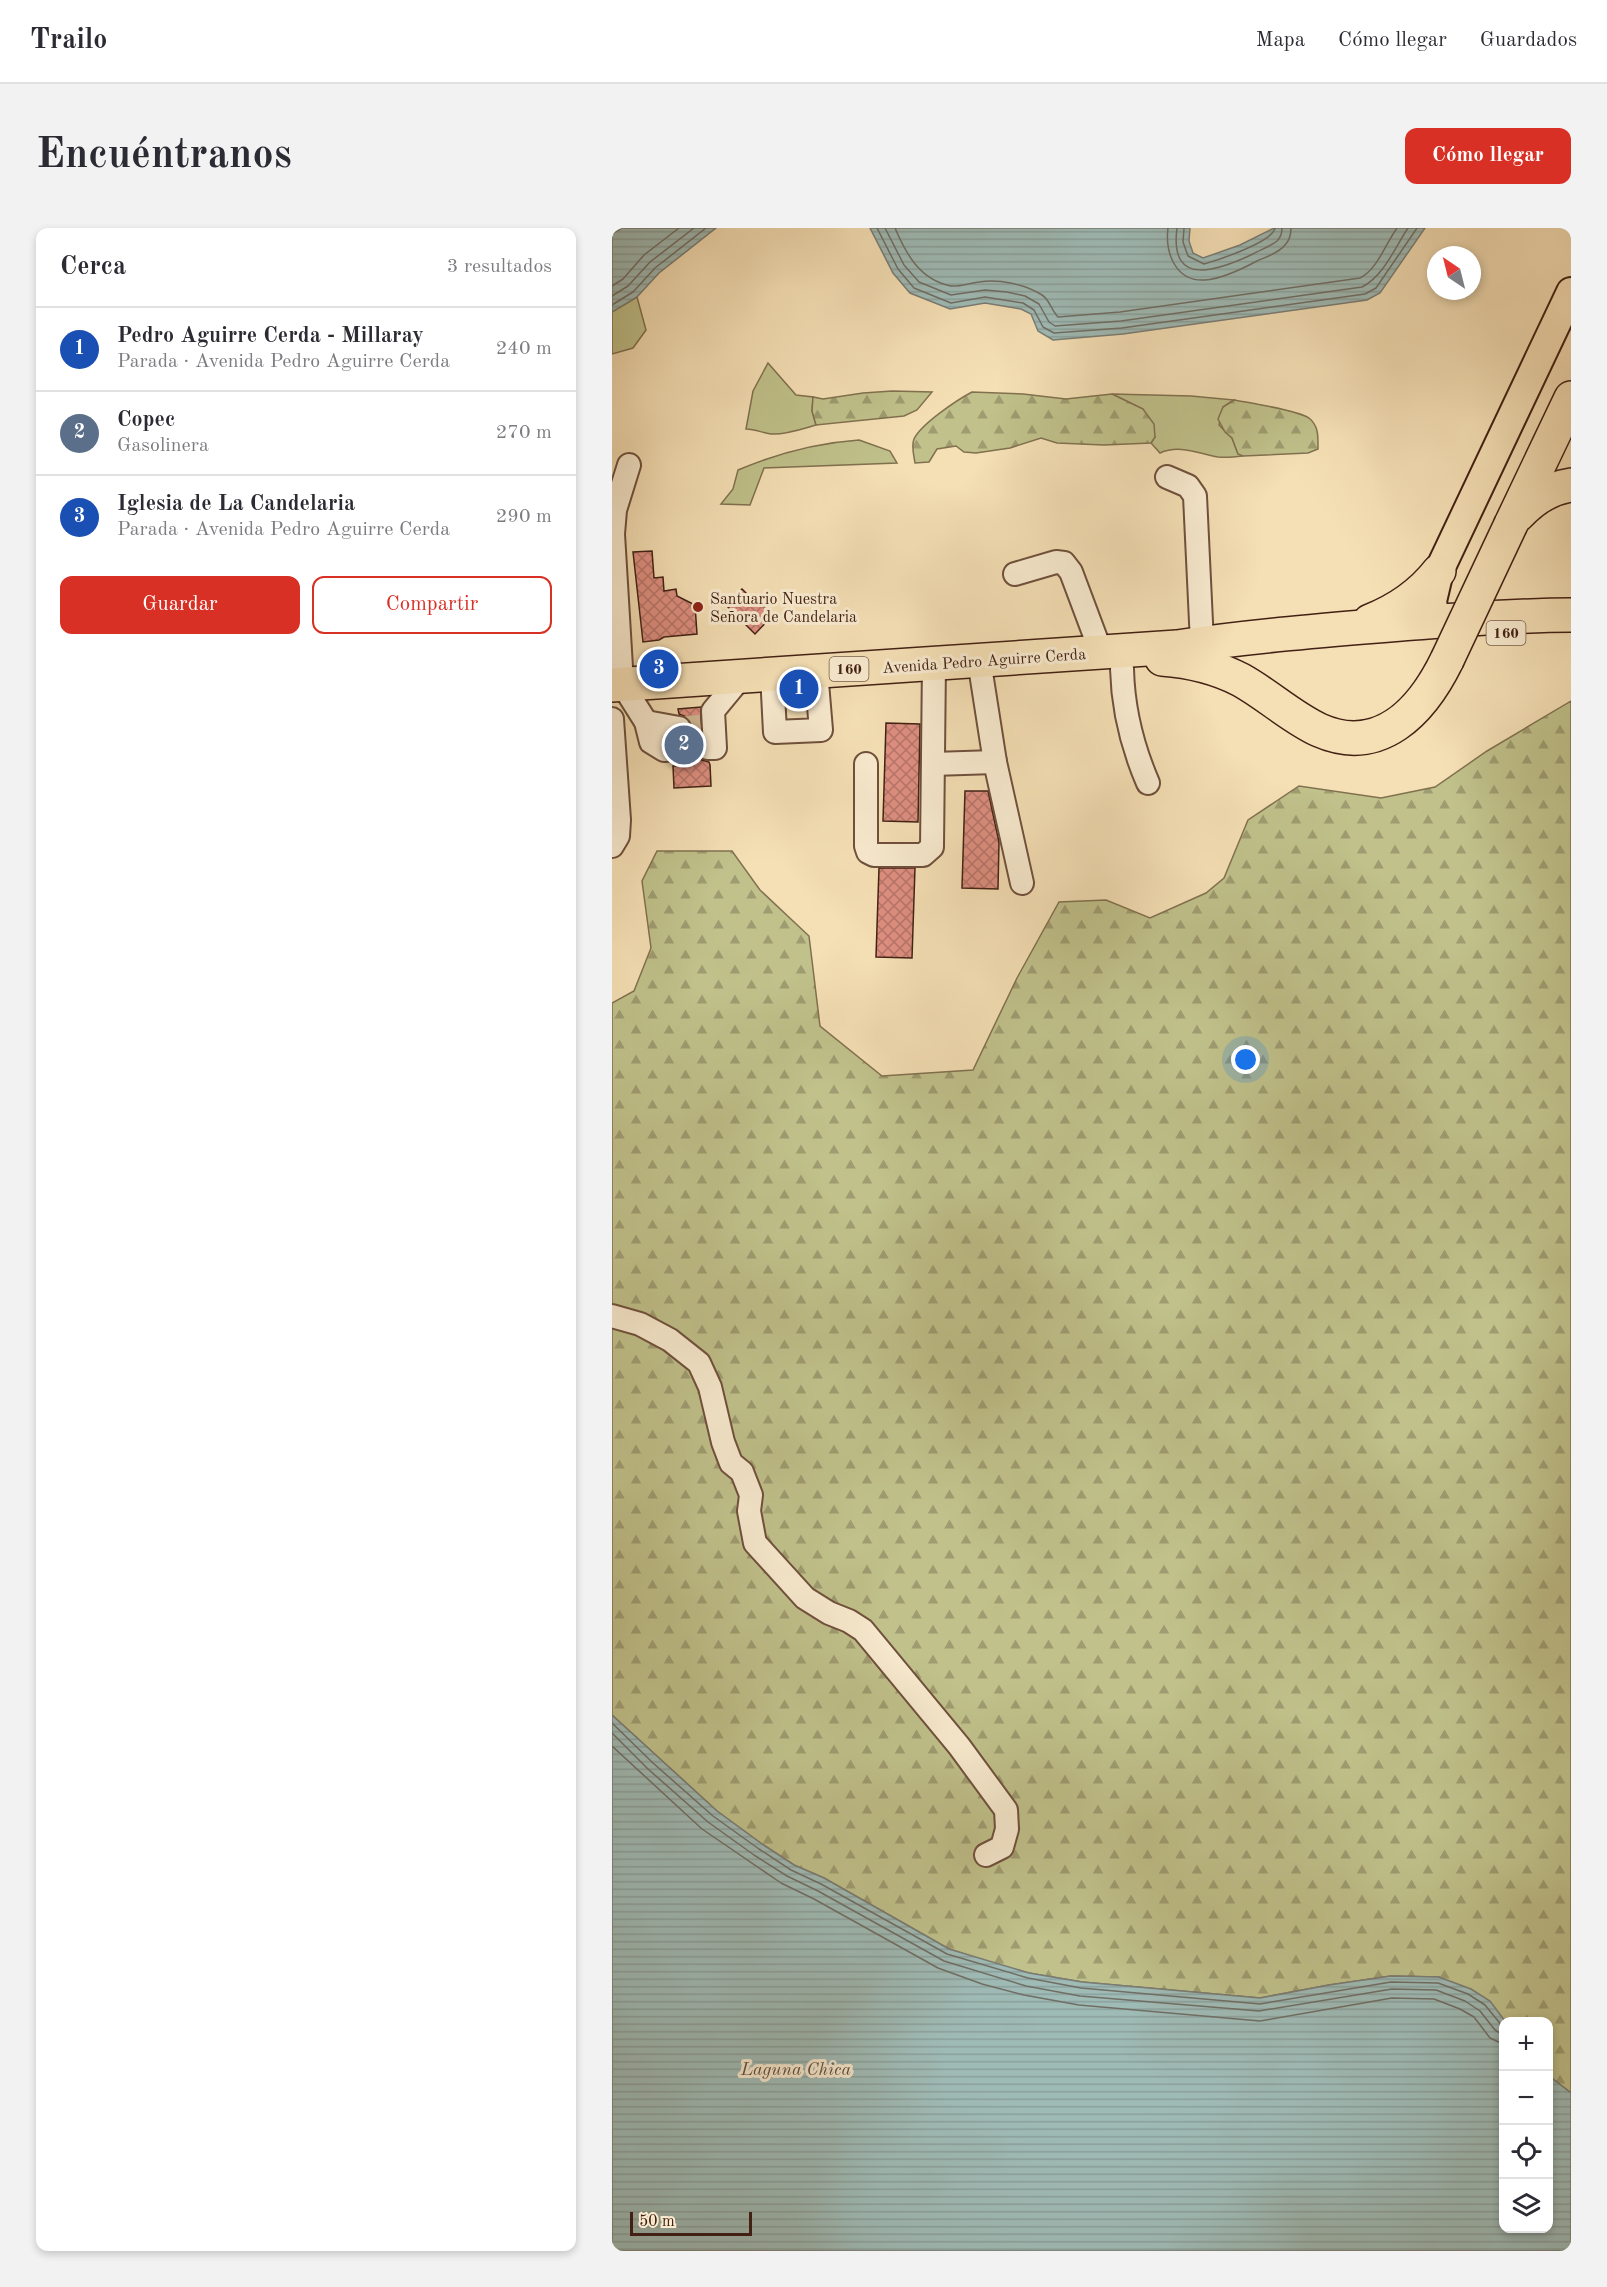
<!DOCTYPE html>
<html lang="es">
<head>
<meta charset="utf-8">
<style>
	:root { --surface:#fff; --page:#f2f2f3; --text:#2b2b33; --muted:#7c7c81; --line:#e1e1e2; --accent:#d93025 }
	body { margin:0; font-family:"Old Standard TT",serif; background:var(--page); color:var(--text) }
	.controls { position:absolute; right:18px; bottom:18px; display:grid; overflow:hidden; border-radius:12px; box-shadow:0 3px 9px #0003 }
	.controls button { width:54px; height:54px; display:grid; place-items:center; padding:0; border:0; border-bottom:2px solid var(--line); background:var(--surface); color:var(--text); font:30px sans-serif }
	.compass { position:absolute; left:815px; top:18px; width:54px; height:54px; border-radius:50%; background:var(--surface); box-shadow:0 3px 9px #0003; rotate:325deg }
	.scale { position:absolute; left:18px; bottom:15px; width:122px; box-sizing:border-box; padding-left:6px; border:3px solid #422114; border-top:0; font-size:16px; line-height:21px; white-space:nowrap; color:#422114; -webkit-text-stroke:4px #f8eacf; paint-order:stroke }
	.you { position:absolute; left:634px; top:832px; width:21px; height:21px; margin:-15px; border:4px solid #fff; border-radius:50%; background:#1a73e8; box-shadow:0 0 0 9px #1a73e833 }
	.badge { display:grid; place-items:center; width:39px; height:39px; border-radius:50%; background:var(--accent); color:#fff; font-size:20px; font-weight:700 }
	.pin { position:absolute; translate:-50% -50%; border:3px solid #fff; box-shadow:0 2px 6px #0006 }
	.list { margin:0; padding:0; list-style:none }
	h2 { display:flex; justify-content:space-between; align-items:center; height:78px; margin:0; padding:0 24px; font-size:26px }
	h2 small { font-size:20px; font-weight:400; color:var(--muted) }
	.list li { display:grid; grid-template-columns:39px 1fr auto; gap:18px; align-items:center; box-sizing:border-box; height:84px; padding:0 24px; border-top:2px solid var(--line) }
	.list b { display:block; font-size:22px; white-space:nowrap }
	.list p { margin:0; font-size:20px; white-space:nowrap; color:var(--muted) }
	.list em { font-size:20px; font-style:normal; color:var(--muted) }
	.actions { display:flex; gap:12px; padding:18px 24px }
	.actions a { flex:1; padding:14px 0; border:2px solid var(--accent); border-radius:12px; text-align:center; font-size:21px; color:var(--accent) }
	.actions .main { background:var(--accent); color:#fff }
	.icon { flex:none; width:33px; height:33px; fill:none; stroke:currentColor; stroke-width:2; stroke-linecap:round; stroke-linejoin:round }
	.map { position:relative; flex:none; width:959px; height:2023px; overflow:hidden; border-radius:12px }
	header { display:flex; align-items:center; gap:36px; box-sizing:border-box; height:84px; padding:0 30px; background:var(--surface); border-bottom:2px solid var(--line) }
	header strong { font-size:28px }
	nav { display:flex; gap:33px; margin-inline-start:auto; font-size:21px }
	.intro { display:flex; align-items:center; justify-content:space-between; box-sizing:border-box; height:144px; padding:0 36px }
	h1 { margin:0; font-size:42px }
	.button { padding:15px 27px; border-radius:12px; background:var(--accent); color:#fff; font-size:21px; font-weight:700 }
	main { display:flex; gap:36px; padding:0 36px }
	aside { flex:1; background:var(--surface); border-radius:12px; box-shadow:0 3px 9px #0003 }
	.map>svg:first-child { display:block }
	.grass { fill:#c0c18b; stroke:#817150; stroke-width:1.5 }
	.forest { fill:url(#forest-firs); stroke:#817150; stroke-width:1.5 }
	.water { fill:url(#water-rules); stroke:#7a7d75; stroke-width:1.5 }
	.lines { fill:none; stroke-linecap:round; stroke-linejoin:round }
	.shore { stroke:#706e65; stroke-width:1.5 }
	.building { fill:url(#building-cross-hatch); stroke:#422114; stroke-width:1.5 }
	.minor-tunnel { stroke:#d1b995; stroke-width:22; stroke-dasharray:22 11; stroke-linecap:butt }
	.minor-casing { stroke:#6f503c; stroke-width:26 }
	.major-casing { stroke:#422114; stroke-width:32 }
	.highway-casing { stroke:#422114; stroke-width:36 }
	.minor { stroke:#f8eacf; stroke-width:22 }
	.major { stroke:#f5dfb5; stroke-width:28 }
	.highway { stroke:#f5dfb5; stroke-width:33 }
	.highway-bridge-casing { stroke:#422114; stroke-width:36; stroke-linecap:butt }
	.highway-bridge { stroke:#f5dfb5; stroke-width:33 }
	.poi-dot { fill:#8f2418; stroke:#f8eacf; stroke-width:2 }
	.labels { text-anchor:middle; stroke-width:6; stroke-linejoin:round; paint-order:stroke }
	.shield { fill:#f8eacf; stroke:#795d4c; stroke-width:1.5 }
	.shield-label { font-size:15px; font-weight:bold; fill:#422114 }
	.poi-label { font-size:16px; fill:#422114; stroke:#f8eacf; text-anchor:start }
	.street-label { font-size:16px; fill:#422114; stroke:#f8eacf }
	.water-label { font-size:18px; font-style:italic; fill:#5e4f45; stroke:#f8eacf }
</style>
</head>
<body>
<header>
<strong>Trailo</strong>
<nav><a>Mapa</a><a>Cómo llegar</a><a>Guardados</a></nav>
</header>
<div class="intro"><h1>Encuéntranos</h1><a class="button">Cómo llegar</a></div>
<main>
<aside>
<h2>Cerca<small>3 resultados</small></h2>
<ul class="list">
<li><span class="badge" style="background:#1a4fb4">1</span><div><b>Pedro Aguirre Cerda - Millaray</b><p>Parada · Avenida Pedro Aguirre Cerda</p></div><em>240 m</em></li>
<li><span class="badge" style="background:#5c6f8a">2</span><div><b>Copec</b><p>Gasolinera</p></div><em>270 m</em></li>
<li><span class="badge" style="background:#1a4fb4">3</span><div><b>Iglesia de La Candelaria</b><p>Parada · Avenida Pedro Aguirre Cerda</p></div><em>290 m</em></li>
</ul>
<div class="actions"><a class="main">Guardar</a><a>Compartir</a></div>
</aside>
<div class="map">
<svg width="959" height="2023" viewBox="0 0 959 2023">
	<defs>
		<pattern id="forest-firs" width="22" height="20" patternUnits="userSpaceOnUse" patternTransform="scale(1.5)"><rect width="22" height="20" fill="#c0c18b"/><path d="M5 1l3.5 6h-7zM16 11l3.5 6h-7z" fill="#9e9c70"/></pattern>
		<pattern id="water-rules" width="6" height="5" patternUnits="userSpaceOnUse" patternTransform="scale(1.5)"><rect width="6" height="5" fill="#9fbbb6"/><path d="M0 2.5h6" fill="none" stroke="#8aa09c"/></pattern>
		<pattern id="building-cross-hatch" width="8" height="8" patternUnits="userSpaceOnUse" patternTransform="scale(1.5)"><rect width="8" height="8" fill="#de8f81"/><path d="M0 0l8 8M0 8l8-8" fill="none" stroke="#b67468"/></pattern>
	</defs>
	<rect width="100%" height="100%" fill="#f5dfb5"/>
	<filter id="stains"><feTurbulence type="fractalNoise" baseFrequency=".00333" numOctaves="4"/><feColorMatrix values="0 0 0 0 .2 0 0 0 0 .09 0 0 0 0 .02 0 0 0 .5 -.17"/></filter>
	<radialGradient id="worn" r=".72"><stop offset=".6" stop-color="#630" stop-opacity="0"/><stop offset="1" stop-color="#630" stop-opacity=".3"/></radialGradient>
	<g class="grass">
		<path d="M 25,69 L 34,102 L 21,120 L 0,126 L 0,84 Z"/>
		<path d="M 156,135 L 184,167 L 201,169 L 200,183 L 204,197 C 190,201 173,207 159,206 C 150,205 144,201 134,201 L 141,163 Z"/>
		<path d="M 500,166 L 579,168 L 622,172 L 611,179 L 607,197 L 620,210 L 626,226 L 631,228 C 623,229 614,230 606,229 C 587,226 568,216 548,225 L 539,215 L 543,209 L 531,181 Z"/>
		<path d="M 247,212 L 278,223 L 285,235 L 152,240 L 138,277 L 109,276 L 121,261 L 126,242 C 166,225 204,215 247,212 Z"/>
	</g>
	<g class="forest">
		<path d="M 280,163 L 320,164 L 305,182 L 292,188 L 204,197 L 200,183 L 201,169 L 211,171 L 251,165 Z"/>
		<path d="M 360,164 L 411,166 L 454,171 L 500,166 L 531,181 L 542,196 L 543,209 L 539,215 L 492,217 L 445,215 L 429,210 L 398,220 L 364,225 L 352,224 L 344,218 L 325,221 L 317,234 L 303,235 C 302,228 299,218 302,211 C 309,196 345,172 360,164 Z"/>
		<path d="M 622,172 C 638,175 685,182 697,190 C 707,198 706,209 706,221 L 696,225 L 631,228 L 626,226 L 620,210 L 613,204 L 606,191 L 611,179 Z"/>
		<path d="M 959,473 L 959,1865 L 937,1848 L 936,1794 L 893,1793 L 827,1749 L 779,1748 L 717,1757 L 648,1770 L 470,1754 L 417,1745 L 377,1734 L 337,1721 L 212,1650 L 182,1637 L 150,1616 L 105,1583 L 0,1487 L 0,775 L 22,763 L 39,720 L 30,653 L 45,623 L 120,623 L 148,662 L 197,708 L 208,798 L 270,848 L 361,842 L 405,750 L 447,674 L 494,672 L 538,690 L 594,665 L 612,650 L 636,592 L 687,558 L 769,570 L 823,559 L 875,523 Z"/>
	</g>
	<g class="water">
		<path d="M 10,0 L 104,0 L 47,45 L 25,69 L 0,84 L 0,6 Z"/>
		<path d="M 258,0 L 578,0 L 577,13 L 581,25 L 591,30 L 628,17 L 662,0 L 813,0 L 768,65 L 755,72 L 511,106 L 441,112 L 426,103 L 419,86 L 409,81 L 373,75 L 338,81 L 298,65 L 281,45 Z"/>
		<path d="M 0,1487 L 105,1583 L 150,1616 L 182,1637 L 212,1650 L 337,1721 L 417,1745 L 470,1754 L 648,1770 L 717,1757 L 779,1748 L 827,1749 L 859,1761 L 878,1773 L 893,1793 L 891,2000 L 936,2000 L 937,1848 L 959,1865 L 959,2023 L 0,2023 Z"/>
	</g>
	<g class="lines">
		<g class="shore">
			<path d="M 265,0 L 286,41 L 302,60 L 339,75 L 373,69 L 411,75 L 422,82 L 431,99 L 442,105 L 510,100 L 753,66 L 764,60 L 805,0"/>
			<path d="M 273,0 L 292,37 L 307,54 L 339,67 L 373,62 L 395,64 L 413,68 L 427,76 L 437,94 L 443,98 L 509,93 L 750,59 C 772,48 783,19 796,0"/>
			<path d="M 283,0 C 294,26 308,52 339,58 C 347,59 358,55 367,54 C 387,51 413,56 430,67 C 438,72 439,82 446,89 L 508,84 L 748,50 C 765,42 774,15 785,0"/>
			<path d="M 556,0 C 553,24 563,54 593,52 C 610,51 630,41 645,33 C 654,29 667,25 673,17 C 678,12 679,6 679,0"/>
			<path d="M 565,0 C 557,61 607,42 641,26 C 648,22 659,18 665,13 C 669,9 670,5 670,0"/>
			<path d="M 572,0 L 571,14 L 576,28 L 592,36 C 606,32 661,14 663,0"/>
			<path d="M 0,58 L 11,51 L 32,27 L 67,0"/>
			<path d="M 0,68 L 16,58 L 38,34 L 82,0"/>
			<path d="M 0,77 L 21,64 L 43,40 L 94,0"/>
			<path d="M 0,1495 L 41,1535 L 101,1588 L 147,1621 L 179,1642 L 209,1656 L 335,1726 L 416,1750 L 469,1760 L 648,1776 L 779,1754 L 826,1755 L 856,1766 L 873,1777 L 891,1799"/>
			<path d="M 0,1505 L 36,1541 L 96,1594 L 142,1627 L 175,1648 L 206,1663 L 332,1733 L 414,1758 L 468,1768 L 647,1783 L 780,1761 L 824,1762 L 853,1773 L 868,1783 L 883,1802 L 891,1807"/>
			<path d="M 0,1518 L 90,1601 L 169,1655 L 202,1671 L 326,1740 L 370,1756 L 412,1767 L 467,1777 L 648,1793 L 780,1770 L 822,1771 L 848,1781 L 862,1789 L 878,1810 L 891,1816"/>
		</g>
	</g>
	<g class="building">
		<path d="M 40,323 L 42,350 L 51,349 L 52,363 L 64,361 L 65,368 L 83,377 L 85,406 L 52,409 L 47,412 L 31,414 L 21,324 Z"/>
		<path d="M 130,361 L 140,371 L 143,369 L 161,387 L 143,406 L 114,377 Z"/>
		<path d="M 89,479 L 89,509 L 84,514 L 83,521 L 85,527 L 90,532 L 97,534 L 98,537 L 99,558 L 62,560 L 61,538 L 69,538 L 69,534 L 75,532 L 80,527 L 81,521 L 75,510 L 80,503 L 79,495 L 75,489 L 67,486 L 66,481 Z"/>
		<path d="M 274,495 L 308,496 L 306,594 L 271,593 Z"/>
		<path d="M 353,563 L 376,563 L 387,614 L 386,661 L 350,660 Z"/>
		<path d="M 267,640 L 303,640 L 300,730 L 264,729 Z"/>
	</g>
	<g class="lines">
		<path class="minor-tunnel" d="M 67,500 L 95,497"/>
		<g class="minor-casing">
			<g id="minor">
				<path d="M 17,237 L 3,282 L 1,306 L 10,456 L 34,494 L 39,514 L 52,522 L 68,521"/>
				<path d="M 555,249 L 576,258 L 583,268 L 590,415"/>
				<path d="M 403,346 L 444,334 L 452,335 L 459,344 L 489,424"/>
				<path d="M 367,432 L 383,534 L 410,655"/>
				<path d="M 510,441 C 511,481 520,518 536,555"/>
				<path d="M 160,446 L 163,504 L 209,502 L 204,443"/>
				<path d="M 0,491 L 7,592 L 6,608 L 0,618"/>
				<path d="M 34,494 L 67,500"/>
				<path d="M 96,520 L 103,520 L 101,483 L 130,448"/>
				<path d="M 254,536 L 254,618 L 256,624 L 262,627 L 311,627 L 320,619 L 322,435"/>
				<path d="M 321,536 L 383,534"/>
				<path d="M 0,1088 L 28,1096 L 58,1112 L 87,1135 L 98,1159 L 111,1214 L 119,1235 L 130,1244 L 139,1267 L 137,1283 L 143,1315 L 193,1370 L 217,1385 L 237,1393 L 251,1402 L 347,1518 L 394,1582 L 395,1601 L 390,1619 L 374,1627"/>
			</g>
		</g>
		<g class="major-casing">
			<path id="major" d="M 823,394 L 820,373 L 827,343 L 959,64"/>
		</g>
		<g class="highway-casing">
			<g id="highway">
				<path d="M 906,287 C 921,271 937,260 959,257"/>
				<path d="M 899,296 L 959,170"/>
				<path d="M 758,393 C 786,382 809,366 827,343"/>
				<path d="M 550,431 C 577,433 604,439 629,452 C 656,467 679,489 707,502 C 768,529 810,483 835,432"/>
				<path d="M 0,457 L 565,419 C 640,408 714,402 789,396 C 846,392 902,387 959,387"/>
			</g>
		</g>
		<use href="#minor" class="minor"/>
		<use href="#major" class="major"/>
		<use href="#highway" class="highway"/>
		<g class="highway-bridge-casing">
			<path id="highway-bridge" d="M 835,432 L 899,296"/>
		</g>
		<use href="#highway-bridge" class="highway-bridge"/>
	</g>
	<circle class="poi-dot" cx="86" cy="379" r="6"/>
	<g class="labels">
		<g class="shield">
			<rect x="874.5" y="393" width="39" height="24" rx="4.5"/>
			<rect x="217.5" y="429" width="39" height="24" rx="4.5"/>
		</g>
		<g class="shield-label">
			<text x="894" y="410">160</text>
			<text x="237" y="446">160</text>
		</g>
		<g class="poi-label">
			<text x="98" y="376">Santuario Nuestra<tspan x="98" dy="18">Señora de Candelaria</tspan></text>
		</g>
		<g class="street-label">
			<text transform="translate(372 432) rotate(-4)" y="6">Avenida Pedro Aguirre Cerda</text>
		</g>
		<g class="water-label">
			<text x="184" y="1847">Laguna Chica</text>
		</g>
	</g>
	<rect width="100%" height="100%" filter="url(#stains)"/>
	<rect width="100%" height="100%" fill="url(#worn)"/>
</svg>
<div class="controls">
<button>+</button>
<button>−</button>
<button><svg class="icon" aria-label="locate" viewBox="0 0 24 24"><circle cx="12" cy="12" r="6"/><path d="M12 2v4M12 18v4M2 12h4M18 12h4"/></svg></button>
<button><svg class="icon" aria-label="layers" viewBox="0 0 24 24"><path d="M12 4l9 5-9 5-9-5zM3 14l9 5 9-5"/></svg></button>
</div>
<svg class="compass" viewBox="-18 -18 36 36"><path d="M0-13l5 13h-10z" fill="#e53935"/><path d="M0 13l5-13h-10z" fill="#7c7c81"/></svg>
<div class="scale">50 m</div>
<div class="you"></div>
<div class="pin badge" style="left:187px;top:461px;background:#1a4fb4">1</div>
<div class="pin badge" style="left:72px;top:517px;background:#5c6f8a">2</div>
<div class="pin badge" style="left:47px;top:441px;background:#1a4fb4">3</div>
</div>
</main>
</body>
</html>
